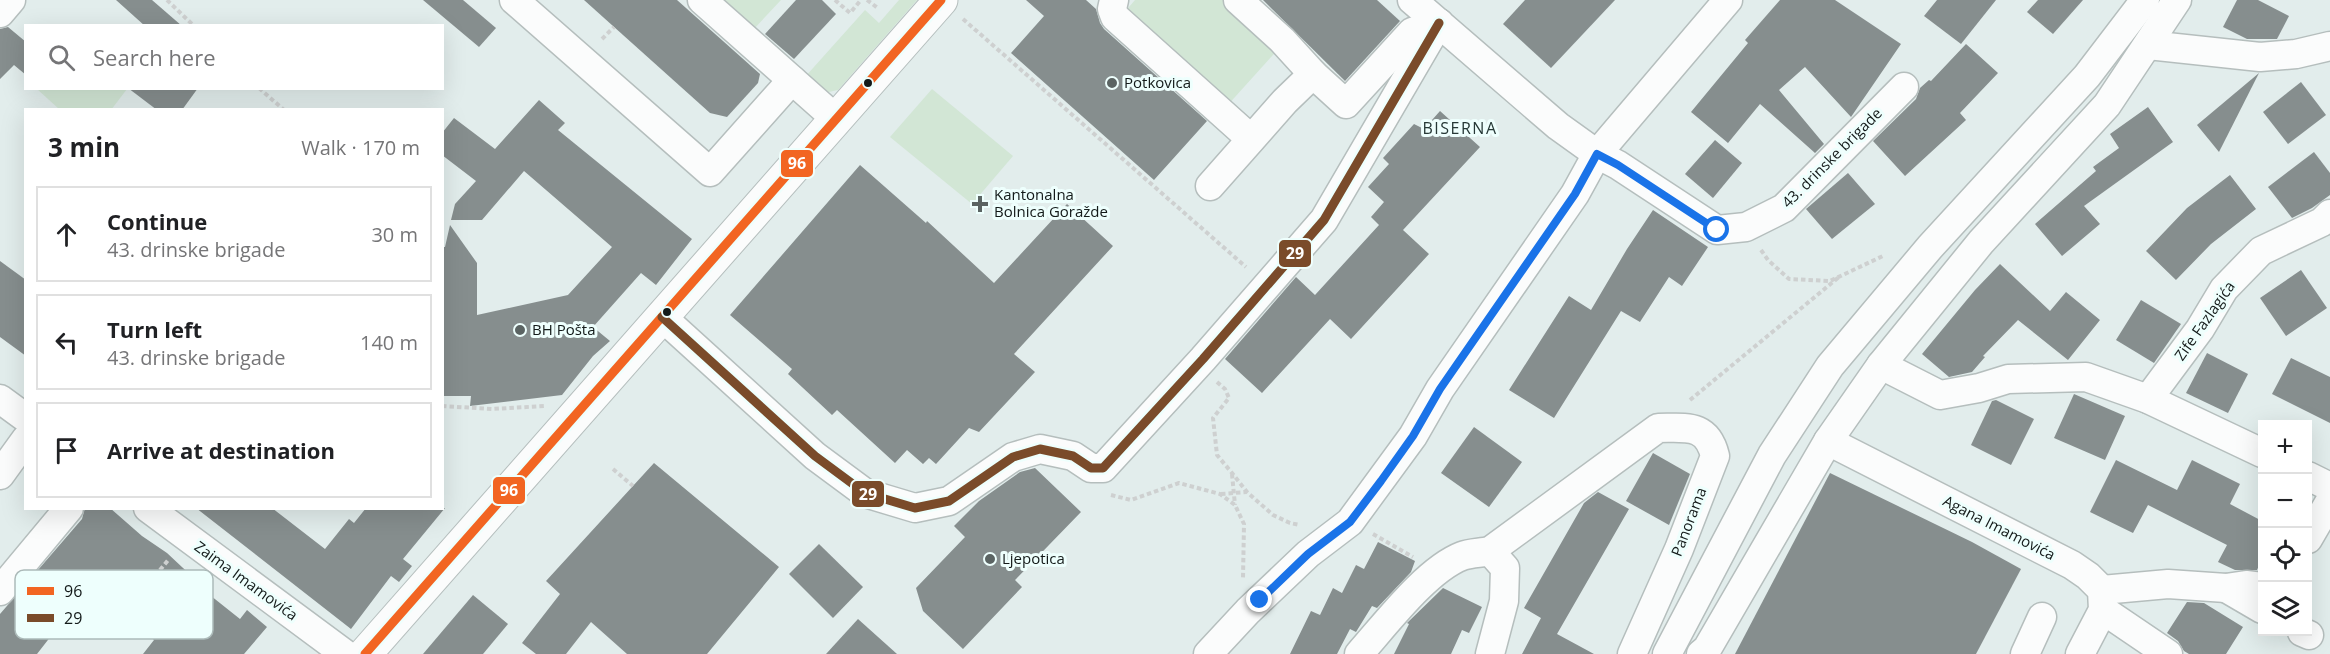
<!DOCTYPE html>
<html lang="en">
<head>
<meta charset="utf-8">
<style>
	:root { --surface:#fff; --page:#f2f2f2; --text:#202124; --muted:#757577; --line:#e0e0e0 }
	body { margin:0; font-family:"Open Sans",sans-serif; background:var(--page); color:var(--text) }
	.controls { position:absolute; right:18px; bottom:18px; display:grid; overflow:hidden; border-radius:0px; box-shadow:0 6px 24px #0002 }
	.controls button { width:54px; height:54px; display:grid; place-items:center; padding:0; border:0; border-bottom:2px solid var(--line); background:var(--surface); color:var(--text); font:30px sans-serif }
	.stop { position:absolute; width:18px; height:18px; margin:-14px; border:4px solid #1a73e8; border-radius:50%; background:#fff }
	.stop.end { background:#1a73e8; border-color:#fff; box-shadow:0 2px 6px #0008 }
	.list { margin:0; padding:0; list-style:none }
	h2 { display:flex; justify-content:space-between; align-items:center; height:78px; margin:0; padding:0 24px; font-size:26px }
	h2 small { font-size:20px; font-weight:400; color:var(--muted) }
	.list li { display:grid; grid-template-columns:39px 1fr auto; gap:18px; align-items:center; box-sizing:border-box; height:96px; margin:0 12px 12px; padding:0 12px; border:2px solid var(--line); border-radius:0px }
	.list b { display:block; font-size:22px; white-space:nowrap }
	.list p { margin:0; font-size:20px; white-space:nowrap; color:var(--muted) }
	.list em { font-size:20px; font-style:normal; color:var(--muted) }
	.icon { flex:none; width:33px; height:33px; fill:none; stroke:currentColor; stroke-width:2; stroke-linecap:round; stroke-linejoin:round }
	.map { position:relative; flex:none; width:2330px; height:654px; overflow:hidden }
	.search { position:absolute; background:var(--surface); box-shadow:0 6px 24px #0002; left:24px; top:24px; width:420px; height:66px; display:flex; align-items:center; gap:15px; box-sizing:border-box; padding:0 21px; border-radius:0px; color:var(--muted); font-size:22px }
	.panel { position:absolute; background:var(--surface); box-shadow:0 6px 24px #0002; left:24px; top:108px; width:420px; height:402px; border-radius:0px }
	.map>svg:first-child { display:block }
	.green { fill:#d2e6d5 }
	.building { fill:#868e8e }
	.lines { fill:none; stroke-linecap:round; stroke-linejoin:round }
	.minor-casing { stroke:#b5bebd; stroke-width:31 }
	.major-casing { stroke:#b5bebd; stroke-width:35 }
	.path { stroke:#ced0d0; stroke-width:4; stroke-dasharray:4.5 3; stroke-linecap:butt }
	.minor { stroke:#fbfcfc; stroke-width:28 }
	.major { stroke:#fbfcfc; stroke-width:33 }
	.bus-1-casing { stroke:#eefffd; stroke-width:14 }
	.bus-2-casing { stroke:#eefffd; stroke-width:14 }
	.bus-1 { stroke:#f26522; stroke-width:9 }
	.bus-2 { stroke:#7a4b2a; stroke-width:9 }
	.route { stroke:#1a73e8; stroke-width:8 }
	.bus-dot { fill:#131a19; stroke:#eefffd; stroke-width:2 }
	.poi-dot { fill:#5b6463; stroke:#eefffd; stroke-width:2 }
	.labels { text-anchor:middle; stroke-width:6; stroke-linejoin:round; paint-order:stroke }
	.poi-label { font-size:15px; fill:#131a19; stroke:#eefffd; text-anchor:start }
	.street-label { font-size:15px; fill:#131a19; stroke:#eefffd }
	.neighbourhood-label { font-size:16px; letter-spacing:1.5px; fill:#263836; stroke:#eefffd }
	.key { fill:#eefffd; stroke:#acbab9; stroke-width:1.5 }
	.key-label { font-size:16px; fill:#131a19 }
	.line-badge { stroke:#eefffd; stroke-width:2 }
	.badge-label { font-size:16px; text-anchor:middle; font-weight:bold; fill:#fff }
</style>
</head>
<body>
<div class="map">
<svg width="2330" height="654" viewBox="0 0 2330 654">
	<rect width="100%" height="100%" fill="#e2edec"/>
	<g class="green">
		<path d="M 720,0 L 781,0 L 753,30 Z"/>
		<path d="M 899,0 L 917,0 L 838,90 L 824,93 L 805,77 L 865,10 L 879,23 Z"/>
		<path d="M 1135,0 L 1231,0 L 1282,45 L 1226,107 L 1122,15 Z"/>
		<path d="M 37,89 L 127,89 L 111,110 L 59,109 Z"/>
		<path d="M 932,89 L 1013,156 L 972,204 L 890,137 Z"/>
	</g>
	<g class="building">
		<path d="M 116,0 L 152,0 L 182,26 L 145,26 Z"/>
		<path d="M 423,0 L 463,0 L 496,28 L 479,47 Z"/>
		<path d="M 584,0 L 677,0 L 760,74 L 758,83 L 727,117 L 710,113 Z"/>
		<path d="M 796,0 L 822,0 L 836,14 L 794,59 L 765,34 Z"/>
		<path d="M 1026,0 L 1086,0 L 1096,9 L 1100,23 L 1104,29 L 1207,121 L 1154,180 L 1011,53 L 1044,16 Z"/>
		<path d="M 1263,0 L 1377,0 L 1400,21 L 1345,81 Z"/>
		<path d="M 1525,0 L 1615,0 L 1551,68 L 1503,24 Z"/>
		<path d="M 1780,0 L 1835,0 L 1901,44 L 1851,117 L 1805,67 L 1779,90 L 1824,144 L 1815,153 L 1760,104 L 1728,143 L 1691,112 L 1748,43 L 1745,40 Z"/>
		<path d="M 1937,0 L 1996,0 L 1961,44 L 1924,16 Z"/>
		<path d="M 2038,0 L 2083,0 L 2053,34 L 2027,12 Z"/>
		<path d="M 2237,0 L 2258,0 L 2289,16 L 2277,39 L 2247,39 L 2223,27 Z"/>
		<path d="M 8,27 L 26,42 L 26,75 L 14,65 L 0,79 L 0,29 Z"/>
		<path d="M 1966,44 L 1998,73 L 1960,113 L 1966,120 L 1905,176 L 1873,141 L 1916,99 L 1920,88 L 1929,80 L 1931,81 Z"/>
		<path d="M 2259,73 L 2219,152 L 2197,125 Z"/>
		<path d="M 2301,82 L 2326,115 L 2288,144 L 2263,112 Z"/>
		<path d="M 128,88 L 198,88 L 182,110 L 157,110 Z"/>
		<path d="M 539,100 L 565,123 L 558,130 L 692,239 L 656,285 L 641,273 L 593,327 L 610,341 L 593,356 L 562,395 L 470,406 L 471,396 L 442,396 L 442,247 L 445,247 L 450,225 L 477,263 L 477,315 L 568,295 L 612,247 L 524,171 L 482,220 L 451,220 L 455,204 L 476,181 L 442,155 L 442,133 L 454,118 L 495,149 Z"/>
		<path d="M 2148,107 L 2173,142 L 2084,206 L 2100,224 L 2062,256 L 2035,224 L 2096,171 L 2093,167 L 2119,148 L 2110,134 Z"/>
		<path d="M 1440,111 L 1480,147 L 1403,230 L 1429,254 L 1351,339 L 1330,319 L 1262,393 L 1225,359 L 1296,277 L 1315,295 L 1379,225 L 1371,217 L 1384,202 L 1368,187 L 1389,164 L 1383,158 L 1414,124 L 1424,129 Z"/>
		<path d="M 1715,140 L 1742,163 L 1713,198 L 1685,174 Z"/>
		<path d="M 2314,152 L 2330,173 L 2330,195 L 2312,208 L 2292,218 L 2268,187 Z"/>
		<path d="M 860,165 L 926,223 L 927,221 L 994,283 L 1067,204 L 1113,246 L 1014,354 L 1035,372 L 979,432 L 969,428 L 936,464 L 929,458 L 923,464 L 907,450 L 895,463 L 837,410 L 832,415 L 788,374 L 792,369 L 730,315 Z"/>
		<path d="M 1848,173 L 1875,204 L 1832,239 L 1806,209 Z"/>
		<path d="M 2230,175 L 2256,209 L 2211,244 L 2176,280 L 2146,251 L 2187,208 Z"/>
		<path d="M 1653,210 L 1708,247 L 1682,286 L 1669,277 L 1640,322 L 1621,311 L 1554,418 L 1509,390 L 1569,296 L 1591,310 L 1627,249 Z"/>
		<path d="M 0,261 L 26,280 L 26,356 L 0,337 Z"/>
		<path d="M 2000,264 L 2050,311 L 2066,292 L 2100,320 L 2068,360 L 2018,320 L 1983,356 L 1985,357 L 1972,372 L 1949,377 L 1922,354 L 1975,290 Z"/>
		<path d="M 2301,270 L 2327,308 L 2286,336 L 2260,298 Z"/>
		<path d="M 2141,300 L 2181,324 L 2154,363 L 2116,340 Z"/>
		<path d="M 2207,353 L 2248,374 L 2228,413 L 2186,393 Z"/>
		<path d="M 2291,358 L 2330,377 L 2330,423 L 2272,394 Z"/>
		<path d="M 2074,394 L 2125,416 L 2105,460 L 2054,438 Z"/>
		<path d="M 1996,400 L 2034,419 L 2011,465 L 1971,445 L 1992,401 Z"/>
		<path d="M 1474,427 L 1522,462 L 1489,507 L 1441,473 Z"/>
		<path d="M 1653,453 L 1690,474 L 1669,525 L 1626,501 Z"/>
		<path d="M 2116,460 L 2177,490 L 2192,460 L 2240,484 L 2230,504 L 2262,521 L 2262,559 L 2257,570 L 2235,570 L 2218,562 L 2227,545 L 2148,505 L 2133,533 L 2090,512 Z"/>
		<path d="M 654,463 L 779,567 L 707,654 L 627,654 L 591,622 L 566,654 L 536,654 L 522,643 L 560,594 L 546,581 Z"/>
		<path d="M 1035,468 L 1081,512 L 1015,580 L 1022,587 L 963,649 L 923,611 L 916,588 L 965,537 L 954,526 L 979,501 L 1020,472 Z"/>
		<path d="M 1830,473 L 1972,542 L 2021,569 L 1976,654 L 1735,654 Z"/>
		<path d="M 1598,492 L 1629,509 L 1557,634 L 1594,654 L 1522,654 L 1541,618 L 1524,608 L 1584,503 Z"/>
		<path d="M 85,508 L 110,508 L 142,536 L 167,553 L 198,582 L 196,584 L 240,619 L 247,610 L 267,627 L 244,654 L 143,654 L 154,640 L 90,586 L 37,654 L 0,654 L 0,614 L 82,519 Z"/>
		<path d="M 196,508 L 272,508 L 325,549 L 349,519 L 354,523 L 366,508 L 445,508 L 403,559 L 412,566 L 399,582 L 391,576 L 351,629 Z"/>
		<path d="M 1378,542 L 1415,561 L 1411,572 L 1377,608 L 1372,606 L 1356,632 L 1350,629 L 1337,654 L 1290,654 L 1311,611 L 1320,615 L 1333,588 L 1342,593 L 1356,565 L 1364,569 Z"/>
		<path d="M 819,544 L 863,587 L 833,618 L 789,574 Z"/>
		<path d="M 1443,588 L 1482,607 L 1469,633 L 1462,630 L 1451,654 L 1394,654 L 1409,624 L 1407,623 Z"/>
		<path d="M 473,595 L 508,624 L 483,654 L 423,654 Z"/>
		<path d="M 2187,602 L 2204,603 L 2243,627 L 2226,654 L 2189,654 L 2184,651 L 2178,641 L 2167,633 Z"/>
		<path d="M 858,619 L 897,654 L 826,654 Z"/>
	</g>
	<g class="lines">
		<g class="minor-casing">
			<g id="minor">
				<path d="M 514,0 L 710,172 L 792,80"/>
				<path d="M 702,0 L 836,119"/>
				<path d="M 1114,0 L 1112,9 L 1115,17 L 1251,139"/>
				<path d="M 1238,0 L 1282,40 L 1313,74"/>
				<path d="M 1412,0 L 1558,126 L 1597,154 L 1618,165 L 1717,230 L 1746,227 L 1784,208 L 1904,87"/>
				<path d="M 0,13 L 11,0"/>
				<path d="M 2148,45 L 2260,57 L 2296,54 L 2330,46"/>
				<path d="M 1210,186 L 1285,101 L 1313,74 L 1346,104 L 1412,32 L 1439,23"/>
				<path d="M 662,317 L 815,456 L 865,493 L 915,508 L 949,501 L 1013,457 L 1040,449 L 1073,456 L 1091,468 L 1103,468 L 1203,359 L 1324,220 L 1439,23"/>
				<path d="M 1881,365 L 1940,395 L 1979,388 L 2008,379 L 2086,377 L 2148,399 L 2262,453"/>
				<path d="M 0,399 L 26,418"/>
				<path d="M 2148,399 L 2200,329 L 2224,289 L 2261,251 L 2322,222 L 2330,214"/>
				<path d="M 1828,441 L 2072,565 L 2088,576 L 2102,590 L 2103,610 L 2080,654"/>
				<path d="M 0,475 L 26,439"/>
				<path d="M 2308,476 L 2330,487"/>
				<path d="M 148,508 L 345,654"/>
				<path d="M 2308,539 L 2330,501"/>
				<path d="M 1490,551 L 1505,568 L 1504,601 L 1490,654"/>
				<path d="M 2226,588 L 2262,609"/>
				<path d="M 2102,590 L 2168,584 L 2226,588 L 2246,585 L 2262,587"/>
				<path d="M 0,591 L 69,508"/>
				<path d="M 2103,610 L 2168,654"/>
				<path d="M 2302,632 L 2309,635"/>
				<path d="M 1208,654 L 1248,611 L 1308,554 L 1350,522 L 1413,436 L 1440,389 L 1575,194 L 1597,154 L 1728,0"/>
				<path d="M 1359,654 C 1385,625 1426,570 1462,556 C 1470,553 1481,553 1490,551 L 1658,428 C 1686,428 1707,423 1715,456 L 1679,549 L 1632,654"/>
				<path d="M 1667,654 L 1772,455 L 1830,366 L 1930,247 L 2087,76 L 2145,0"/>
				<path d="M 1701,654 L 1707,649 L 1828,441 L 1881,365 L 1981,242 L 2107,105 L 2177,0"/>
				<path d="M 2025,654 L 2042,617"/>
			</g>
		</g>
		<g class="major-casing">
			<path id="major" d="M 365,654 L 941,0"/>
		</g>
		<g class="path">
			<path d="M 167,0 L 194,26"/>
			<path d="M 835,0 L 850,13 L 861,0"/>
			<path d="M 867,0 L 879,9"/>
			<path d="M 963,19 L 1246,267"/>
			<path d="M 602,39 L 614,27"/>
			<path d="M 259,88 L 284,110"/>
			<path d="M 1761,250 L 1768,260 L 1789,279 L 1830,281 L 1885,255"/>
			<path d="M 1217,382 L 1225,389 L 1229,398 L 1213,418 L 1217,455 L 1232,473 L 1247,492 L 1273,515 L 1290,523 L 1300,525"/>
			<path d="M 1690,400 L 1839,277"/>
			<path d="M 442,406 L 492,409 L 544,406"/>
			<path d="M 613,469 L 633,486"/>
			<path d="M 1232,474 L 1235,505"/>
			<path d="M 1221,494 L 1246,492"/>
			<path d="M 1111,495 L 1131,500 L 1179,483 L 1220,494 L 1235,505 L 1244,524 L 1243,578"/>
			<path d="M 1373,534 L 1413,557"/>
			<path d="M 160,570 L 169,559"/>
		</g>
		<use href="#minor" class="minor"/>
		<use href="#major" class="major"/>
		<g class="bus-1-casing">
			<path id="bus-1" d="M 365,654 L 941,0"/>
		</g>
		<g class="bus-2-casing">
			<path id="bus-2" d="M 662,317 L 815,456 L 865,493 L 915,508 L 949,501 L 1013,457 L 1040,449 L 1073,456 L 1091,468 L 1103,468 L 1203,359 L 1324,220 L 1439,23"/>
		</g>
		<use href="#bus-1" class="bus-1"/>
		<use href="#bus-2" class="bus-2"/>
	</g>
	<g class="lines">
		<path class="route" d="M 1260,600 L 1308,554 L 1350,522 L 1381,481 L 1413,436 L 1440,389 L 1575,194 L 1597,154 L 1618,165 L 1717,230"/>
	</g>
	<g class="bus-dot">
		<circle cx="868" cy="83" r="5"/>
		<circle cx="667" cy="312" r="5"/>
	</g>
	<g class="poi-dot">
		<circle cx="1112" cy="83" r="6"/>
		<path d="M977 195h6v6h6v6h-6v6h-6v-6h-6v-6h6z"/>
		<circle cx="520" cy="330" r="6"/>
		<circle cx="990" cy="559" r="6"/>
	</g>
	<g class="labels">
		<g class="poi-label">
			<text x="1124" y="88">Potkovica</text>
			<text x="994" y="200">Kantonalna<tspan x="994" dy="17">Bolnica Goražde</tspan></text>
			<text x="532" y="335">BH Pošta</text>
			<text x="1002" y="564">Ljepotica</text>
		</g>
		<g class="street-label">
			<text transform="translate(1832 158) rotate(-45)" y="5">43. drinske brigade</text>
			<text transform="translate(2205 321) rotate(-55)" y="5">Zife Fazlagića</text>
			<text transform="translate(1689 522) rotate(-69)" y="5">Panorama</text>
			<text transform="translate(1999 528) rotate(27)" y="5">Agana Imamovića</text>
			<text transform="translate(246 581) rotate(36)" y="5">Zaima Imamovića</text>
		</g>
		<g class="neighbourhood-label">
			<text x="1460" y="134">BISERNA</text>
		</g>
	</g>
	<rect x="15" y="570" width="198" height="69" rx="9" class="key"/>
	<rect x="27" y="587" width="27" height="8" fill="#f26522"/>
	<rect x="27" y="614" width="27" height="8" fill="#7a4b2a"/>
	<g class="key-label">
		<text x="64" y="597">96</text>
		<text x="64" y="624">29</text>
	</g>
	<g class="line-badge">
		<rect x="780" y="149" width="34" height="29" rx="6" fill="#f26522"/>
		<rect x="1278" y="239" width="34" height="29" rx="6" fill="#7a4b2a"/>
		<rect x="492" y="476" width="34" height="29" rx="6" fill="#f26522"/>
		<rect x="851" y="480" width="34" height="28" rx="6" fill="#7a4b2a"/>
	</g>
	<g class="badge-label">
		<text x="797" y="169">96</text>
		<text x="1295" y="259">29</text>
		<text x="509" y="496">96</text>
		<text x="868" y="500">29</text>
	</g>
</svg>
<div class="controls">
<button>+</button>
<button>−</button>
<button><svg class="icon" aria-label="locate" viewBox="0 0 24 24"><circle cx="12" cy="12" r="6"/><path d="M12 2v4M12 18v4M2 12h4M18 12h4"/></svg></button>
<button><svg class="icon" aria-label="layers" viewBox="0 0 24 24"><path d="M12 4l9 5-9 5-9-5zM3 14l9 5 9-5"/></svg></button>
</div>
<div class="stop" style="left:1717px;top:230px"></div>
<div class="stop end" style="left:1260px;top:600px"></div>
<div class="search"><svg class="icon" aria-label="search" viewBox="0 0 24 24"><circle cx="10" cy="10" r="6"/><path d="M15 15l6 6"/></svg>Search here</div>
<section class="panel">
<h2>3 min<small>Walk · 170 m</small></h2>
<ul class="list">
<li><svg class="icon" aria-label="ahead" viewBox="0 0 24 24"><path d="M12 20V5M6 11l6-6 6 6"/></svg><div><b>Continue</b><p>43. drinske brigade</p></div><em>30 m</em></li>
<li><svg class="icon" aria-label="left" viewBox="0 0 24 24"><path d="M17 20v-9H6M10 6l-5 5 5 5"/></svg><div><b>Turn left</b><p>43. drinske brigade</p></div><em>140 m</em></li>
<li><svg class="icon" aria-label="arrive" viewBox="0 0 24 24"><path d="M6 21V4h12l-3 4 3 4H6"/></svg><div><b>Arrive at destination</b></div></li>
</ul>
</section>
</div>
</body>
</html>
